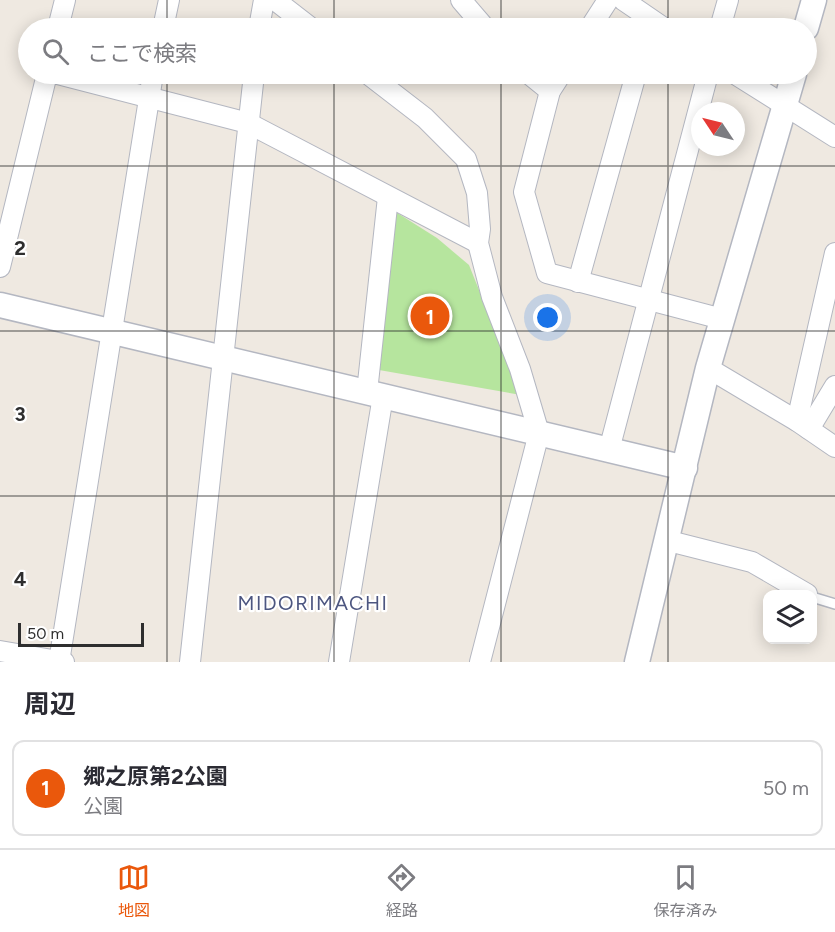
<!DOCTYPE html>
<html lang="ja">
<head>
<meta charset="utf-8">
<style>
	:root { --surface:#fff; --page:#f2f2f3; --text:#2b2b33; --muted:#7c7c81; --line:#e1e1e2; --accent:#ea580c }
	body { margin:0; font-family:Figtree,"Noto Sans JP",sans-serif; background:var(--page); color:var(--text) }
	.controls { position:absolute; right:18px; bottom:18px; display:grid; overflow:hidden; border-radius:12px; box-shadow:0 3px 15px #0003 }
	.controls button { width:54px; height:54px; display:grid; place-items:center; padding:0; border:0; border-bottom:2px solid var(--line); background:var(--surface); color:var(--text); font:30px sans-serif }
	.compass { position:absolute; left:691px; top:102px; width:54px; height:54px; border-radius:50%; background:var(--surface); box-shadow:0 3px 15px #0003; rotate:305deg }
	.scale { position:absolute; left:18px; bottom:15px; width:126px; box-sizing:border-box; padding-left:6px; border:3px solid #2e2e2e; border-top:0; font-size:16px; line-height:21px; white-space:nowrap; color:#2e2e2e; -webkit-text-stroke:4px #fff; paint-order:stroke }
	.you { position:absolute; left:548px; top:318px; width:21px; height:21px; margin:-15px; border:4px solid #fff; border-radius:50%; background:#1a73e8; box-shadow:0 0 0 9px #1a73e833 }
	.badge { display:grid; place-items:center; width:39px; height:39px; border-radius:50%; background:var(--accent); color:#fff; font-size:20px; font-weight:700 }
	.pin { position:absolute; translate:-50% -50%; border:3px solid #fff; box-shadow:0 2px 6px #0006 }
	.list { margin:0; padding:0; list-style:none }
	h2 { display:flex; justify-content:space-between; align-items:center; height:78px; margin:0; padding:0 24px; font-size:26px }
	h2 small { font-size:20px; font-weight:400; color:var(--muted) }
	.list li { display:grid; grid-template-columns:39px 1fr auto; gap:18px; align-items:center; box-sizing:border-box; height:96px; margin:0 12px 12px; padding:0 12px; border:2px solid var(--line); border-radius:12px }
	.list b { display:block; font-size:22px; white-space:nowrap }
	.list p { margin:0; font-size:20px; white-space:nowrap; color:var(--muted) }
	.list em { font-size:20px; font-style:normal; color:var(--muted) }
	.icon { flex:none; width:33px; height:33px; fill:none; stroke:currentColor; stroke-width:2; stroke-linecap:round; stroke-linejoin:round }
	.map { position:relative; flex:none; width:835px; height:662px; overflow:hidden }
	.search { position:absolute; background:var(--surface); box-shadow:0 3px 15px #0003; left:18px; right:18px; top:18px; height:66px; display:flex; align-items:center; gap:15px; box-sizing:border-box; padding:0 21px; border-radius:33px; color:var(--muted); font-size:22px }
	.sheet { height:186px; background:var(--surface) }
	nav { display:flex; justify-content:space-around; align-items:center; box-sizing:border-box; height:84px; border-top:2px solid var(--line); background:var(--surface); font-size:16px; color:var(--muted) }
	nav a { display:grid; justify-items:center; gap:3px }
	nav .on { color:var(--accent) }
	.map>svg:first-child { display:block }
	.green { fill:#b6e59e }
	.lines { fill:none; stroke-linecap:round; stroke-linejoin:round }
	.service-casing { stroke:#b4b7c1; stroke-width:12 }
	.minor-casing { stroke:#b4b7c1; stroke-width:22 }
	.tertiary-casing { stroke:#b4b7c1; stroke-width:27 }
	.service { stroke:#fff; stroke-width:9 }
	.minor { stroke:#fff; stroke-width:20 }
	.tertiary { stroke:#fff; stroke-width:24 }
	.grid { fill:none; stroke:#2e2e2e; stroke-width:1.5; stroke-opacity:0.55 }
	.labels { text-anchor:middle; stroke-width:4.5; stroke-linejoin:round; paint-order:stroke }
	.quarter-label { font-size:20px; letter-spacing:1.5px; fill:#4d5680; stroke:#fff }
	.grid-label { font-size:20px; text-anchor:middle; font-weight:bold; fill:#2e2e2e; stroke:#fff; stroke-width:4.5; stroke-linejoin:round; paint-order:stroke }
</style>
</head>
<body>
<div class="map">
<svg width="835" height="662" viewBox="0 0 835 662">
	<rect width="100%" height="100%" fill="#efe9e1"/>
	<path class="green" d="M 391,209 L 437,238 L 469,265 L 521,395 L 362,367 Z"/>
	<g class="lines">
		<g class="service-casing">
			<path id="service" d="M 812,597 L 835,604"/>
		</g>
		<g class="minor-casing">
			<g id="minor">
				<path d="M 275,0 L 311,28"/>
				<path d="M 461,0 L 485,28"/>
				<path d="M 623,0 L 664,28"/>
				<path d="M 58,28 L 65,0"/>
				<path d="M 163,28 L 169,0"/>
				<path d="M 259,28 L 264,0"/>
				<path d="M 590,28 L 608,0"/>
				<path d="M 720,28 L 728,0"/>
				<path d="M 58,74 L 248,123 L 478,243"/>
				<path d="M 368,74 L 425,118 L 466,159 L 477,193 L 480,229 L 478,243 L 492,297 L 520,369 L 539,433 L 480,662"/>
				<path d="M 529,74 L 550,91"/>
				<path d="M 561,74 L 550,91 L 524,192 L 547,273 L 722,319"/>
				<path d="M 735,74 L 835,137"/>
				<path d="M 0,267 L 47,74"/>
				<path d="M 578,282 L 636,74"/>
				<path d="M 708,368 L 797,421 L 835,447"/>
				<path d="M 367,392 L 388,197"/>
				<path d="M 797,421 L 835,253"/>
				<path d="M 809,429 L 835,386"/>
				<path d="M 609,450 L 708,74"/>
				<path d="M 669,541 L 752,562 L 807,594"/>
				<path d="M 0,651 L 64,662"/>
				<path d="M 59,662 L 153,74"/>
				<path d="M 190,662 L 254,74"/>
				<path d="M 339,662 L 383,396"/>
			</g>
		</g>
		<g class="tertiary-casing">
			<g id="tertiary">
				<path d="M 806,28 L 814,0"/>
				<path d="M 0,305 L 685,468"/>
				<path d="M 637,662 L 708,368 L 794,74"/>
			</g>
		</g>
		<use href="#service" class="service"/>
		<use href="#minor" class="minor"/>
		<use href="#tertiary" class="tertiary"/>
	</g>
	<path class="grid" d="M 167,0 L 167,28M 334,0 L 334,28M 501,0 L 501,28M 668,0 L 668,28M 167,74 L 167,662M 334,74 L 334,662M 501,74 L 501,662M 668,74 L 668,662M 0,166 L 835,166M 0,331 L 835,331M 0,496 L 835,496"/>
	<g class="labels">
		<g class="quarter-label">
			<text x="313" y="610">MIDORIMACHI</text>
		</g>
	</g>
	<g class="grid-label">
		<text x="20" y="255">2</text>
		<text x="20" y="421">3</text>
		<text x="20" y="586">4</text>
	</g>
</svg>
<div class="controls">
<button><svg class="icon" aria-label="layers" viewBox="0 0 24 24"><path d="M12 4l9 5-9 5-9-5zM3 14l9 5 9-5"/></svg></button>
</div>
<svg class="compass" viewBox="-18 -18 36 36"><path d="M0-13l5 13h-10z" fill="#e53935"/><path d="M0 13l5-13h-10z" fill="#7c7c81"/></svg>
<div class="scale">50 m</div>
<div class="you"></div>
<div class="pin badge" style="left:430px;top:316px">1</div>
<div class="search"><svg class="icon" aria-label="search" viewBox="0 0 24 24"><circle cx="10" cy="10" r="6"/><path d="M15 15l6 6"/></svg>ここで検索</div>
</div>
<section class="sheet">
<h2>周辺<small></small></h2>
<ul class="list">
<li><span class="badge">1</span><div><b>郷之原第2公園</b><p>公園</p></div><em>50 m</em></li>
</ul>
</section>
<nav>
<a class="on"><svg class="icon" aria-label="map" viewBox="0 0 24 24"><path d="M3 6l6-2 6 2 6-2v14l-6 2-6-2-6 2zM9 4v14M15 6v14"/></svg>地図</a>
<a><svg class="icon" aria-label="directions" viewBox="0 0 24 24"><path d="M12 3l9 9-9 9-9-9zM9 14v-3h6M13 9l2 2-2 2"/></svg>経路</a>
<a><svg class="icon" aria-label="saved" viewBox="0 0 24 24"><path d="M7 4h10v16l-5-4-5 4z"/></svg>保存済み</a>
</nav>
</body>
</html>
